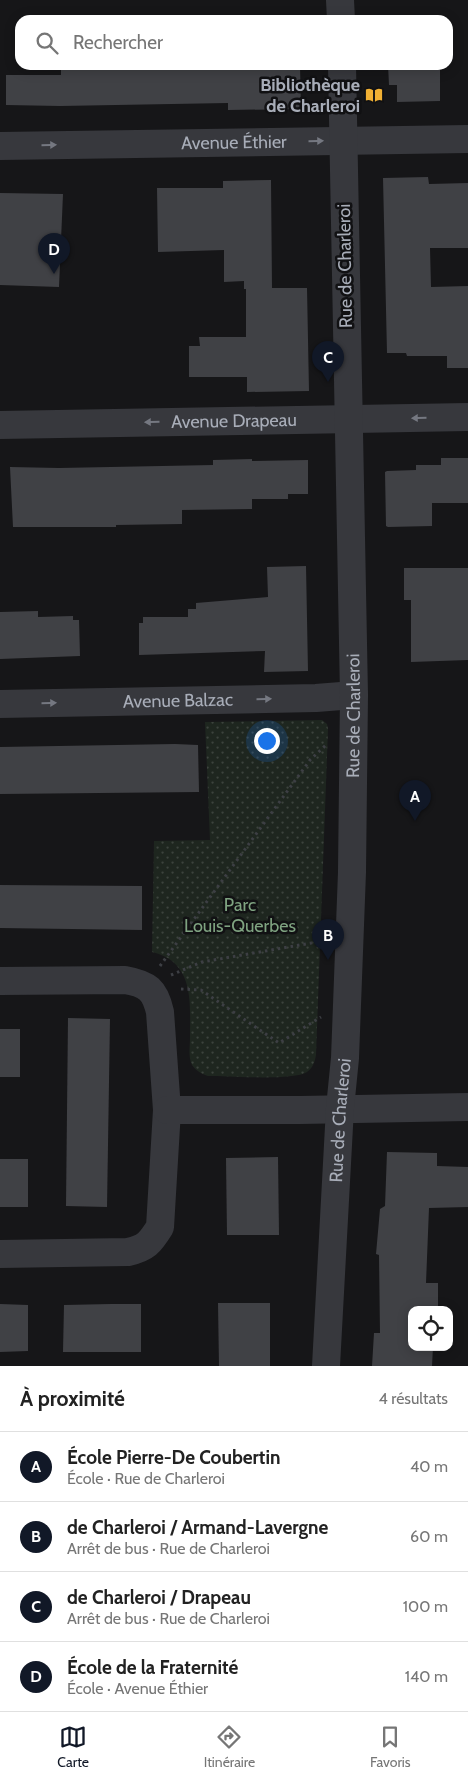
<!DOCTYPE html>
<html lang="fr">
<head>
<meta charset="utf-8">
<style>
	:root { --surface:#fff; --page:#f6f6f6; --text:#222; --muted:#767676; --line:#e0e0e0; --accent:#111827 }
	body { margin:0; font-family:Cabin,sans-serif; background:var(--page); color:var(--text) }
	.controls { position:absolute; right:15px; bottom:15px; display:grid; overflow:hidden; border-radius:10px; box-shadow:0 2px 12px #0003 }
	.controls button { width:45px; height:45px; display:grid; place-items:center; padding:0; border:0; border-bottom:1px solid var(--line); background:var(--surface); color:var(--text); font:25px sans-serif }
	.you { position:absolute; left:266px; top:740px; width:18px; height:18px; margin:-12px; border:4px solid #fff; border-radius:50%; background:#1a73e8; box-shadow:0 0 0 8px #1a73e833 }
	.badge { display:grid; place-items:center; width:32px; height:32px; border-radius:50%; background:var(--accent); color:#fff; font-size:16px; font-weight:700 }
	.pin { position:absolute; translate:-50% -41px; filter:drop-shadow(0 1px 2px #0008) }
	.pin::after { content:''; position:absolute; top:26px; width:18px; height:15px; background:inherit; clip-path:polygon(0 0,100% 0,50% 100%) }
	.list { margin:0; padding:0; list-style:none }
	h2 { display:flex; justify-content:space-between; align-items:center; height:65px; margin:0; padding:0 20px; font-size:21px }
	h2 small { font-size:16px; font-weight:400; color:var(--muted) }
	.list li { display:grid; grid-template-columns:32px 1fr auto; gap:15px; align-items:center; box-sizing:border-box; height:70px; padding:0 20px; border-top:1px solid var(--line) }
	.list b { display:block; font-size:19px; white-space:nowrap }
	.list p { margin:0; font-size:16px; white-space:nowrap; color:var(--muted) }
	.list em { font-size:16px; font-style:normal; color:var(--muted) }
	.icon { flex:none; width:28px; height:28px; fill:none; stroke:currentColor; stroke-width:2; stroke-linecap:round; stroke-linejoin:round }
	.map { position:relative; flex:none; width:468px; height:1366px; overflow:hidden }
	.search { position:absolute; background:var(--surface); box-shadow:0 2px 12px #0003; left:15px; right:15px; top:15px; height:55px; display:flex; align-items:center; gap:12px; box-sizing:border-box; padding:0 18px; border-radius:15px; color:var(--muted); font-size:19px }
	.sheet { height:345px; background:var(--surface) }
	nav { display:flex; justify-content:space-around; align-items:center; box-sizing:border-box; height:70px; border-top:1px solid var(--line); background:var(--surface); font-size:14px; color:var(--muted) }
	nav a { display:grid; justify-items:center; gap:2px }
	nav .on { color:var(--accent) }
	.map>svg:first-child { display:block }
	.park { fill:url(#park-dots) }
	.building { fill:#404145 }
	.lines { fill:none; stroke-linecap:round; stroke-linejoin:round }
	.path { stroke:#3d3f44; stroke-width:3; stroke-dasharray:2.5 4; stroke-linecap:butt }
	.minor { stroke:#37383d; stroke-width:28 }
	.oneway { fill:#757881 }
	.labels { text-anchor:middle; stroke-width:5; stroke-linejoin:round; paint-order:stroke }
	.poi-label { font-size:18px; font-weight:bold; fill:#a8adb8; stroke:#111113; text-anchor:end }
	.street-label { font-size:18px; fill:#a8adb8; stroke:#111113 }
	.park-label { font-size:18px; fill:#7fa381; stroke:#111113 }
</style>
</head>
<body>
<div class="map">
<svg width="468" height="1366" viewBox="0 0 468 1366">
	<defs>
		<pattern id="park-dots" width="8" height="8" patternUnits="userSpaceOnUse" patternTransform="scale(1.25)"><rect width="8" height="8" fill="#1e261f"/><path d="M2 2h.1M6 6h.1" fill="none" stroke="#3c433d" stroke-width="1.8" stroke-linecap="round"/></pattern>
	</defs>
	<rect width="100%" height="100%" fill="#161618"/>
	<path class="park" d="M 322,720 L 327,724 L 328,729 L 316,1055 C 315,1061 313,1068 307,1072 C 293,1081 228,1076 208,1076 C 202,1074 196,1071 192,1065 C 188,1057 190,1046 190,1038 C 190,1003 195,962 152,952 L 154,841 L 210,840 L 205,722 Z"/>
	<g class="building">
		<path d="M 61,65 L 300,65 L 301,109 L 228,110 L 228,103 L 60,106 L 6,105 L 6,75 L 61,75 Z"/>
		<path d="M 388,65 L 440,65 L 440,101 L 397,102 L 397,85 L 389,85 Z"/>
		<path d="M 428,177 L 429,184 L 468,183 L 468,248 L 430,248 L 431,287 L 468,286 L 468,368 L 447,368 L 447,356 L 407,356 L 406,353 L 387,353 L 383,178 Z"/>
		<path d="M 271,180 L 272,288 L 307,288 L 309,391 L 247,392 L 247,377 L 189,377 L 189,346 L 200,346 L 199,337 L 246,337 L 246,289 L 244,289 L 244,281 L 224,282 L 224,250 L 158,252 L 157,188 L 223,188 L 223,181 Z"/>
		<path d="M 0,193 L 63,194 L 59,287 L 0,285 Z"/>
		<path d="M 441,458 L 468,458 L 468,503 L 432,503 L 432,526 L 388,527 L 386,526 L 385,472 L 387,471 L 416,470 L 416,465 L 441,465 Z"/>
		<path d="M 252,459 L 252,461 L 308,460 L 308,494 L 288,494 L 288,499 L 252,499 L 252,509 L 182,510 L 182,524 L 116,525 L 116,527 L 13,527 L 10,467 L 59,468 L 213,465 L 213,460 Z"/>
		<path d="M 306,566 L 308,671 L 264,672 L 265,651 L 139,655 L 139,623 L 143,623 L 143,617 L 188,617 L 188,609 L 196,609 L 196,603 L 268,597 L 267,567 Z"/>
		<path d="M 404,568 L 468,568 L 468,660 L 411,662 L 411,600 L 404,600 Z"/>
		<path d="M 38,611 L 38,617 L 73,616 L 73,620 L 79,620 L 80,656 L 0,659 L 0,612 Z"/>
		<path d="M 175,744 L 198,745 L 199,792 L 0,794 L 0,747 Z"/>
		<path d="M 0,885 L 142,886 L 142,930 L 0,928 Z"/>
		<path d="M 68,1018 L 110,1019 L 107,1207 L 66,1206 Z"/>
		<rect x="0" y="1029" width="20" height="48"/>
		<path d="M 387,1152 L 437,1153 L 437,1166 L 468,1167 L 468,1207 L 429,1208 L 426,1283 L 438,1283 L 438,1310 L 412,1310 L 412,1347 L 433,1347 L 432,1366 L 372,1366 L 374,1333 L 380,1333 L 379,1255 L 376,1254 L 380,1209 L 385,1206 Z"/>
		<path d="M 278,1157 L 279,1235 L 227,1235 L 226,1158 Z"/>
		<rect x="0" y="1159" width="28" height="48"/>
		<path d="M 218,1303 L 270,1303 L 270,1366 L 219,1366 Z"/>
		<path d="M 0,1304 L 28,1305 L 28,1351 L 0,1352 Z"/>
		<path d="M 111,1304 L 141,1304 L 141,1352 L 63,1352 L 64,1305 Z"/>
	</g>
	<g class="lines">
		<g class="path">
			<path d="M 160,966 L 310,760 L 326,745"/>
			<path d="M 171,975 L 202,962 L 323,941"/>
			<path d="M 181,989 L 201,990 L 279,1043 L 321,1017"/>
		</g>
		<g class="minor">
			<path d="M 340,0 L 341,20"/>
			<path id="s1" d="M 0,146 L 468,139"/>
			<path id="s2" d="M 0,425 L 468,417"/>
			<path id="s3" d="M 0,704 L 316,698 L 354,695"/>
			<path d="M 0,981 L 125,980 C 148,984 155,990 160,1012 L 167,1110 L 160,1227 C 150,1243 146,1248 128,1252 L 0,1254"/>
			<path d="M 167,1110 L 300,1110 L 468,1107"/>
			<path id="s4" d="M 326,1366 L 340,1108 L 345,1058 L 352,872 L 354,695 L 342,65"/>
		</g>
	</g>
	<defs><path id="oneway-solid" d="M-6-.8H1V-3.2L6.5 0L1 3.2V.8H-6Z" transform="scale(1.25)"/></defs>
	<g class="oneway">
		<use href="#oneway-solid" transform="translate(316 141) rotate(-1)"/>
		<use href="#oneway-solid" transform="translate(49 145) rotate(-1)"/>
		<use href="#oneway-solid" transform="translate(419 418) rotate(179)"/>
		<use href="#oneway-solid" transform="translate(152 422) rotate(179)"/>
		<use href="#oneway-solid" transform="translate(264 699) rotate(-1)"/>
		<use href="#oneway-solid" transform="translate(49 703) rotate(-1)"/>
	</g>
	<defs>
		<g id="library-bare" transform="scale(1.35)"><path d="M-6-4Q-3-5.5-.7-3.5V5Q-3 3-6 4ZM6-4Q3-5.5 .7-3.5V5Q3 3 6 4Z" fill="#f2b134" stroke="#111113" stroke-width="2.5" paint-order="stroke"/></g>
	</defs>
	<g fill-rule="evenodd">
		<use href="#library-bare" x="374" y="95"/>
	</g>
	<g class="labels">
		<g class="poi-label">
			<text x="360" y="91">Bibliothèque<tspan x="360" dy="21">de Charleroi</tspan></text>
		</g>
		<g class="street-label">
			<text dy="6" stroke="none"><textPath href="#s1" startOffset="234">Avenue Éthier</textPath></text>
			<text transform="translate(345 266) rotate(-91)" y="6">Rue de Charleroi</text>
			<text dy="6" stroke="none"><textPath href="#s2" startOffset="234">Avenue Drapeau</textPath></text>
			<text dy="6" stroke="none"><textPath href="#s3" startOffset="178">Avenue Balzac</textPath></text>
			<text dy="6" stroke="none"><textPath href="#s4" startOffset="651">Rue de Charleroi</textPath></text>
			<text dy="6" stroke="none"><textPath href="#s4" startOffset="246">Rue de Charleroi</textPath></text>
		</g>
		<g class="park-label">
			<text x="240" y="911">Parc<tspan x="240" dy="21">Louis-Querbes</tspan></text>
		</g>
	</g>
</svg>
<div class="controls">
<button><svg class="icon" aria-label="locate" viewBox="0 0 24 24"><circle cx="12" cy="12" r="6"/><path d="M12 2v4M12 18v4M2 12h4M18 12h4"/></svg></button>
</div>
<div class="you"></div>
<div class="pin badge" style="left:415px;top:821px">A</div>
<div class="pin badge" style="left:328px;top:960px">B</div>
<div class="pin badge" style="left:328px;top:382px">C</div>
<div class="pin badge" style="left:54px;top:274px">D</div>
<div class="search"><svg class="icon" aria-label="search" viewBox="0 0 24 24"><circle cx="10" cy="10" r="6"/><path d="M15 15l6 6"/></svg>Rechercher</div>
</div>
<section class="sheet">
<h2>À proximité<small>4 résultats</small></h2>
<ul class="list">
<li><span class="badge">A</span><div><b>École Pierre-De Coubertin</b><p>École · Rue de Charleroi</p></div><em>40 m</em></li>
<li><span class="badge">B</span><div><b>de Charleroi / Armand-Lavergne</b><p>Arrêt de bus · Rue de Charleroi</p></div><em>60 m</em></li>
<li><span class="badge">C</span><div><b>de Charleroi / Drapeau</b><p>Arrêt de bus · Rue de Charleroi</p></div><em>100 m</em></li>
<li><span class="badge">D</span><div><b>École de la Fraternité</b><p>École · Avenue Éthier</p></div><em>140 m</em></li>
</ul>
</section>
<nav>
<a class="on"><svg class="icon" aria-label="map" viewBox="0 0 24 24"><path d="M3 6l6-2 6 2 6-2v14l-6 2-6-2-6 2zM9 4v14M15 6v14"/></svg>Carte</a>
<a><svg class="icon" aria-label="directions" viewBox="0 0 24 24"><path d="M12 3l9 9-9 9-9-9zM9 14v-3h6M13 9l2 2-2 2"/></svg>Itinéraire</a>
<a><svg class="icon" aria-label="saved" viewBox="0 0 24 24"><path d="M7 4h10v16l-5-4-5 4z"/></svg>Favoris</a>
</nav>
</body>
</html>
